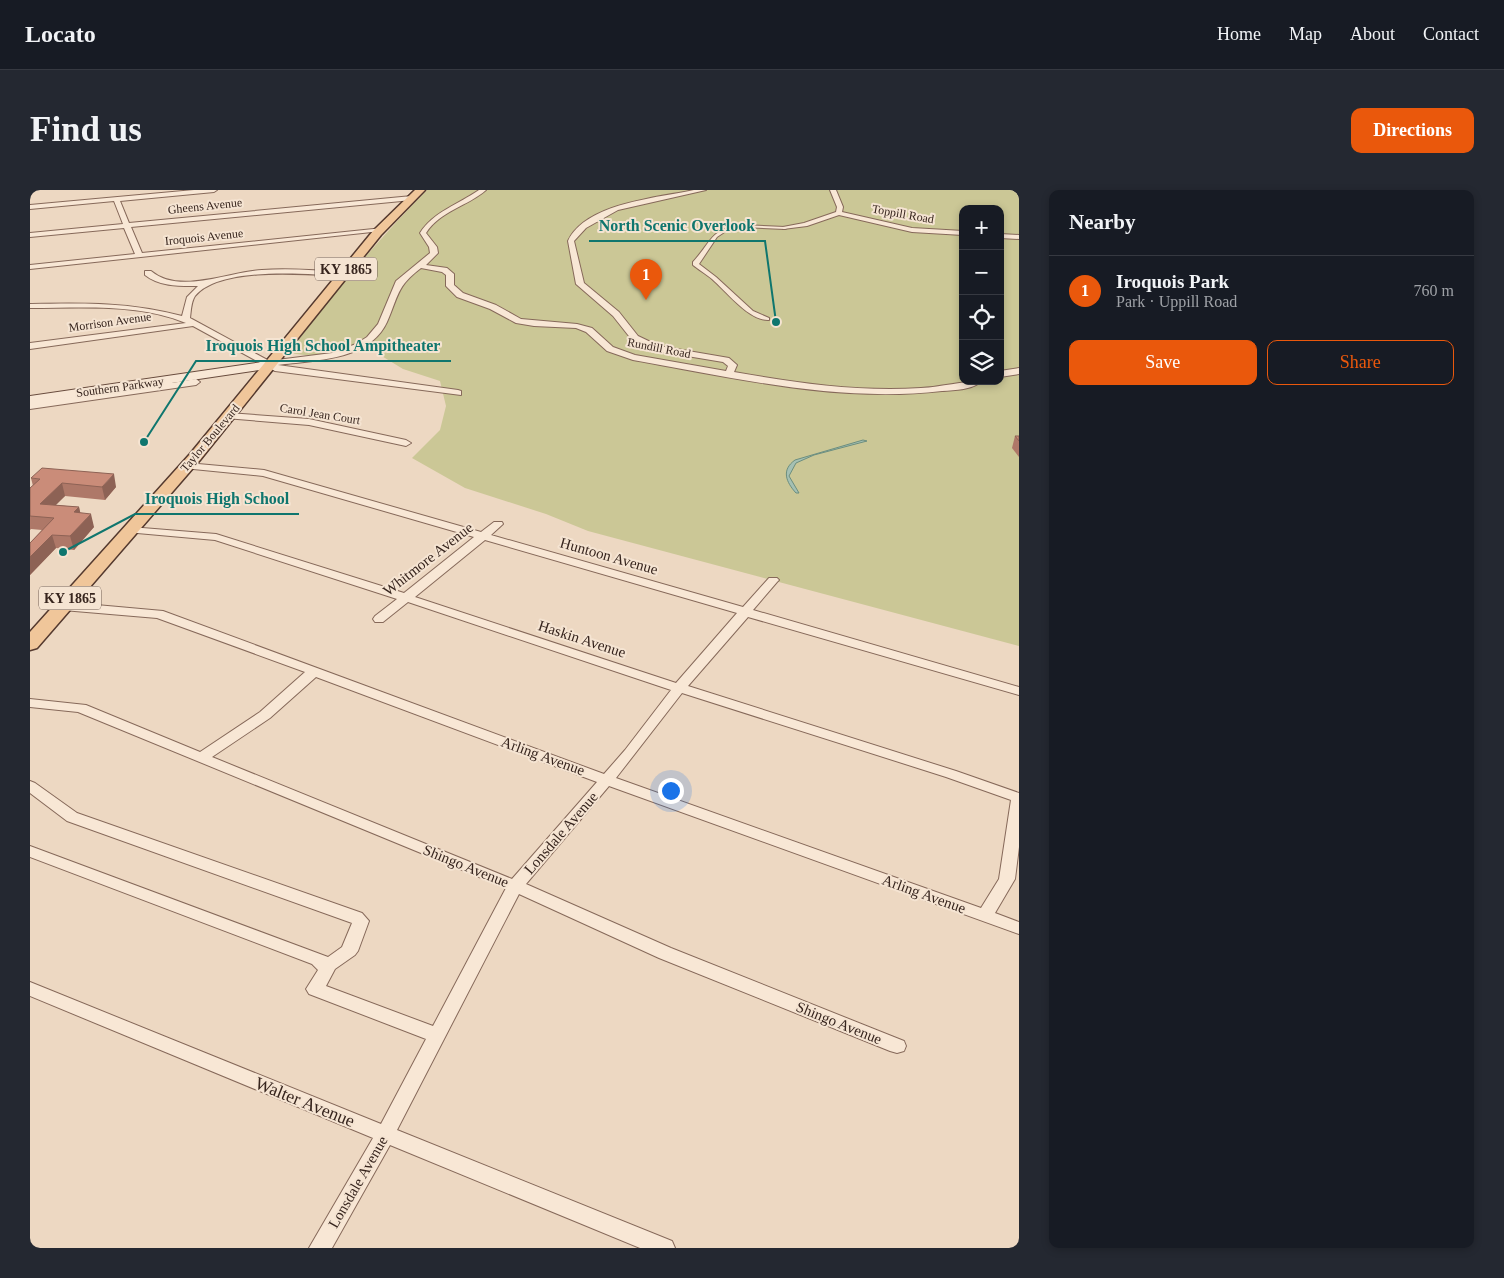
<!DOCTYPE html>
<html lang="en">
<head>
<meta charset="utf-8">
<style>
	:root { --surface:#171b24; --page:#242831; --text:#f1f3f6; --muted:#9ea1a6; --line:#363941; --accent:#ea580c }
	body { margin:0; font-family:"Times New Roman",serif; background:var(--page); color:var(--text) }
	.controls { position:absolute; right:15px; top:15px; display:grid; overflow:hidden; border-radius:10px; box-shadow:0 2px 8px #0003 }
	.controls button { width:45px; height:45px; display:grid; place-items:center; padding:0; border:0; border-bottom:1px solid var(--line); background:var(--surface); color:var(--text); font:25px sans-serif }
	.you { position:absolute; left:640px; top:600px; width:18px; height:18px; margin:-12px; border:4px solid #fff; border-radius:50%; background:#1a73e8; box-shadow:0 0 0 8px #1a73e833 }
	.badge { display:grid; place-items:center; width:32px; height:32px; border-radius:50%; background:var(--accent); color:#fff; font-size:16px; font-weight:700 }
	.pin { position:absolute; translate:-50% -41px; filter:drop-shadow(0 1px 2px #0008) }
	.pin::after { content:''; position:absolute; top:26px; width:18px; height:15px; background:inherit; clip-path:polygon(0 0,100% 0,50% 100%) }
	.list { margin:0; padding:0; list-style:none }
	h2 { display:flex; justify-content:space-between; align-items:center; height:65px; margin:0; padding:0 20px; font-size:21px }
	h2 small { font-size:16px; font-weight:400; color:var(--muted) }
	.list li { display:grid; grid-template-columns:32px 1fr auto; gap:15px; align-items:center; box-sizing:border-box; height:70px; padding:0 20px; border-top:1px solid var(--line) }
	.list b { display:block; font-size:19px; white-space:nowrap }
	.list p { margin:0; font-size:16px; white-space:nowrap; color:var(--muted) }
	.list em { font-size:16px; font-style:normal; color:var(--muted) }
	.actions { display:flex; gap:10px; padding:15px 20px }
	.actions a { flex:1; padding:11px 0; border:1px solid var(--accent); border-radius:10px; text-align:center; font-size:18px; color:var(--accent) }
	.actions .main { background:var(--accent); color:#fff }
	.icon { flex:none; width:28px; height:28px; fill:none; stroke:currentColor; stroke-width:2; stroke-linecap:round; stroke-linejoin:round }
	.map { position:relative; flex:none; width:989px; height:1058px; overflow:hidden; border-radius:10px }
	header { display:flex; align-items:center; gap:30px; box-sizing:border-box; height:70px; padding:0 25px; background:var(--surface); border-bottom:1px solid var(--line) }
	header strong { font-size:24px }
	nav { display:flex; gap:28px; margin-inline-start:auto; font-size:18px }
	.intro { display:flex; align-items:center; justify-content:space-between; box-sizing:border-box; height:120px; padding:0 30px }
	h1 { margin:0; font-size:35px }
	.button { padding:12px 22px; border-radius:10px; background:var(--accent); color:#fff; font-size:18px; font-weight:700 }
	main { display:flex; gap:30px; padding:0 30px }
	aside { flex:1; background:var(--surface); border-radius:10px; box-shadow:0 2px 8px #0003 }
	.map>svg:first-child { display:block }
	.green { fill:#cbc796; fill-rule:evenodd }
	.water { fill:#a5c0b3; stroke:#6c8e7f }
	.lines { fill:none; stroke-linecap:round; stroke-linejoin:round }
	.pedestrian-casing { stroke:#86695a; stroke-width:2 }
	.minor-casing { stroke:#86695a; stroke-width:2 }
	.secondary-casing { stroke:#684b3d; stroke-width:2 }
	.primary-casing { stroke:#54392e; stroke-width:3 }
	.pedestrian { fill:#f8e7d5; fill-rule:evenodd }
	.minor { fill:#f8e7d5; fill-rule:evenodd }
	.secondary { fill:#f8e7d5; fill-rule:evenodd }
	.primary { fill:#f0c69a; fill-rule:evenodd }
	.wall { fill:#ae7868 }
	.shaded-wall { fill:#8d6255 }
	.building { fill:#ca8c79; stroke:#8d6255 }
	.labels { text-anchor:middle; stroke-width:4; stroke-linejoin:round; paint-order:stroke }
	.far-street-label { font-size:12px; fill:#37251e; stroke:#f5e4d2 }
	.shield { fill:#f5e4d2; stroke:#705e54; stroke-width:1 }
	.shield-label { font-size:14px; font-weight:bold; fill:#37251e }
	.street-label { font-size:15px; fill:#37251e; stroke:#f5e4d2 }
	.near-street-label { font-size:18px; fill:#37251e; stroke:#f5e4d2 }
	.leader { fill:none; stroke:#0f766e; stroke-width:2 }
	.callout-dot { fill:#0f766e; stroke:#f5e4d2; stroke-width:2 }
	.callout-label { font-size:16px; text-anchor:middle; font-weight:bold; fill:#0f766e; stroke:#f5e4d2; stroke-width:4; stroke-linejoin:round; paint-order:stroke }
</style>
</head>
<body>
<header>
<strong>Locato</strong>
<nav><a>Home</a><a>Map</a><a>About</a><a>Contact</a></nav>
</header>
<div class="intro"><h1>Find us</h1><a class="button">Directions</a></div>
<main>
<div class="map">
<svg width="989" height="1058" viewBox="0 0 989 1058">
	<rect width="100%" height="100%" fill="#edd8c2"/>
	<path class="green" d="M 397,0 L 989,0 L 989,456 L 558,341 L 516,324 L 435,298 L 382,268 L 410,240 L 416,216 L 410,191 L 373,179 L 332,154 L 289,167 L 259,163 C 301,105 347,51 397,0 ZM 933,19 L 970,19 L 970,191 L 933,191 Z"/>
	<path class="water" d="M 833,250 L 837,251 L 784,265 L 766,273 L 759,286 L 769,303 L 766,303 C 756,292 751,280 765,270 Z"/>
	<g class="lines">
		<g class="pedestrian-casing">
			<path id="pedestrian" d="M 713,35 L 755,37 L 757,38 L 755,39 L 713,37 L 699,39 L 687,47 L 669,74 L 686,87 L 723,121 L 739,128 L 739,130 C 719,131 697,102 682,89 C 676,84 669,80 663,75 L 663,72 C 683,50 680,39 713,35 Z"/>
		</g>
		<g class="minor-casing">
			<g id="minor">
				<path d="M 164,0 L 187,0 L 184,2 L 90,11 L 99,33 L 382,6 L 385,8 L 382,10 L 101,37 L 112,63 L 353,38 L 353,40 L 351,41 L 0,79 L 0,75 L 105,64 L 94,38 L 0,47 L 0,43 L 93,34 L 84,11 L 0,19 L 0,15 Z"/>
				<path d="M 449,0 L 456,0 C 438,16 410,21 396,43 L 407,57 L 408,63 L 396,75 L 417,78 L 424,84 L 424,95 L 433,103 L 466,115 L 491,129 L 547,134 L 562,138 L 583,157 L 605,165 L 696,181 L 698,176 L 693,172 L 627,161 L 602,150 L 583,126 L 546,94 L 538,51 C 556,13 627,8 664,0 L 676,0 L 588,20 L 556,38 L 544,51 L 554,93 L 589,122 L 608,146 L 629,156 L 699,168 L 707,175 L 704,182 C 766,193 828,202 891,198 C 912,197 932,191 952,191 C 942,200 926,200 912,201 C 808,213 705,188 603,170 L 577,161 L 556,142 L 546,138 L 504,136 L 486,133 L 460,119 L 427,107 L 416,96 L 416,85 L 412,82 L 391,78 C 366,97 369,105 357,132 C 339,171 285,170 248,175 L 428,200 L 431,201 L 431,205 L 245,181 L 163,136 L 0,159 L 0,153 L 156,133 C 107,113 52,118 0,118 L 0,114 C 55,113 99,112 152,126 L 157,107 L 168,96 C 150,96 130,97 115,85 L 115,81 L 121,81 C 149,105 198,82 232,80 C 258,78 285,80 312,82 L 316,84 L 312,86 C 276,84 190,76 165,106 C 161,112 161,121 160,128 L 243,173 L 247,170 L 302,163 L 326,154 L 337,147 L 348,134 L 366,91 L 400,63 L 399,57 L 390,43 C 403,22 429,14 449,0 Z"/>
				<path d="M 800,0 L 806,0 L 813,17 L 812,22 L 882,38 L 933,41 L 933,45 L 882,42 L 809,25 L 777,36 L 753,39 L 753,37 L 774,33 L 806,22 L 807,17 Z"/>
				<path d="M 970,44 L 989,45 L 989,49 L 970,48 Z"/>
				<path d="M 989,178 L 989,184 L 970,187 L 970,181 Z"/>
				<path d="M 137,187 L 140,188 L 142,193 L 166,189 L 170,192 L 166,195 L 0,219 L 0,213 L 134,194 L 133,190 Z"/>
				<path d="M 198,223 L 279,229 L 376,250 L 381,253 L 376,256 L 279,235 L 195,228 L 193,226 Z"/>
				<path d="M 157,273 L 234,280 L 451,342 L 464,332 L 472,332 L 473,334 L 461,345 L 713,417 L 739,388 L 747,388 L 749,390 L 747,392 L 723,420 L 989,497 L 989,505 L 718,427 L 658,496 L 926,581 L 989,603 L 989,657 L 985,689 L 965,723 L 989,732 L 989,744 L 579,596 L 496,694 L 641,758 L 874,851 L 876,856 L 874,861 L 867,863 L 860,861 L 629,768 L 489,704 L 367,940 L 642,1051 L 645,1058 L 610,1058 L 360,955 L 302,1058 L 279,1058 L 343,948 L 0,806 L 0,792 L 351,934 L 396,849 L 279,804 L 276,799 L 288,780 L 282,774 L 0,667 L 0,656 L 298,767 L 312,757 L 322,733 L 37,631 L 0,603 L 0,591 L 5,593 L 47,623 L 332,723 L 339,731 L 328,761 L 325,765 L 305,779 L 296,796 L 403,836 L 476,698 L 48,522 L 0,517 L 0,509 L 56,515 L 170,562 L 230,522 L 275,482 L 127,428 L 33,420 L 27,416 L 33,412 L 133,421 L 574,584 L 595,560 L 641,500 L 378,412 L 353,432 L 345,432 L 343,429 L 345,426 L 367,409 L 185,350 L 96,342 L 94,340 L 96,338 L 100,337 L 186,344 L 374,403 L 444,347 L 233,286 L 153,278 L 153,274 ZM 455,350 L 707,423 L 646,493 L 385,407 ZM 286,487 L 567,592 L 482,689 L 182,567 L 240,528 ZM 652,503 L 916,587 L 981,610 L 969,689 L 951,718 L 586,588 Z"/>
			</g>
		</g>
		<g class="secondary-casing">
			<path id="secondary" d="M 239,171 L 243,172 L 245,175 L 243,178 L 0,214 L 0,206 Z"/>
		</g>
		<g class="primary-casing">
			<path id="primary" d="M 385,0 L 395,0 L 351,45 L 170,270 L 7,458 L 0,460 L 0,442 L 160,264 L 343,41 Z"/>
		</g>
		<use href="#pedestrian" class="pedestrian"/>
		<use href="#minor" class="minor"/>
		<use href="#secondary" class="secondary"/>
		<use href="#primary" class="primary"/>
	</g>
	<g class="wall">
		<path d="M 985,246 L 989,246 L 989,267 L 982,258 Z"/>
		<path d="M 1,288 L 86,297 L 75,310 L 35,306 L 25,315 L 49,317 L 50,323 L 64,337 L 44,360 L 26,358 L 0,385 L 0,353 L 12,340 L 1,339 L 0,340 L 0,298 L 3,296 Z"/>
	</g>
	<g class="shaded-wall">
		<path d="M 84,284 L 86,297 L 75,310 L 72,297 Z"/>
		<path d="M 32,293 L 35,306 L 14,327 L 10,314 Z"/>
		<path d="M 49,317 L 52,330 L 44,322 Z"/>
		<path d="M 61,324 L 64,337 L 44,360 L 40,346 Z"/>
		<path d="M 22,345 L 26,358 L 0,385 L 0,367 Z"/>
	</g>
	<g class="building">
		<path d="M 985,246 L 989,246 L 989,251 Z"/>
		<path d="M 12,278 L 84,284 L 72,297 L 32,293 L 10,314 L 49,317 L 44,322 L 61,324 L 40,346 L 22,345 L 0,367 L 0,353 L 24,328 L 0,326 L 0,298 L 10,289 L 1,288 Z"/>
	</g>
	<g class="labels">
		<g class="far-street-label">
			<text transform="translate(175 16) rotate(-6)" y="4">Gheens Avenue</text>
			<text transform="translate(873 24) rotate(10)" y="4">Toppill Road</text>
			<text transform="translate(174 47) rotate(-6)" y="4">Iroquois Avenue</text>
			<text transform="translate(80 132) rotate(-8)" y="4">Morrison Avenue</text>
			<text transform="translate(629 158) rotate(11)" y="4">Rundill Road</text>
			<text transform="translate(90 197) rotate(-8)" y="4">Southern Parkway</text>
			<text transform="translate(290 224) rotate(9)" y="4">Carol Jean Court</text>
			<text transform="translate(180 248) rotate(-50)" y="4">Taylor Boulevard</text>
		</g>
		<g class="shield">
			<rect x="285" y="67.5" width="62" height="23" rx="4"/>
			<rect x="9" y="396.5" width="62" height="23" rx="4"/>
		</g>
		<g class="shield-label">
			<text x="316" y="84">KY 1865</text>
			<text x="40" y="413">KY 1865</text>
		</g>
		<g class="street-label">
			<text transform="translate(579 366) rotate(16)" y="5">Huntoon Avenue</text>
			<text transform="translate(398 369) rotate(-38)" y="5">Whitmore Avenue</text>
			<text transform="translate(552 449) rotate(18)" y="5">Haskin Avenue</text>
			<text transform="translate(513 566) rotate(20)" y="5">Arling Avenue</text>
			<text transform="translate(531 643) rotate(-49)" y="5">Lonsdale Avenue</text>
			<text transform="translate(436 676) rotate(22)" y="5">Shingo Avenue</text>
			<text transform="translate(894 704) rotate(20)" y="5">Arling Avenue</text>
			<text transform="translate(809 833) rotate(22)" y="5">Shingo Avenue</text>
			<text transform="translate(328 992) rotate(-60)" y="5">Lonsdale Avenue</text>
		</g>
		<g class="near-street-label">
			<text transform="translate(275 912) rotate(22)" y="6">Walter Avenue</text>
		</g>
	</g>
	<path class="leader" d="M746 132L735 51H559M114 252L166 171H421M33 362L105 324H269"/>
	<g class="callout-dot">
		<circle cx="746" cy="132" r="5"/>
		<circle cx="114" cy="252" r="5"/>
		<circle cx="33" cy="362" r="5"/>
	</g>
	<g class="callout-label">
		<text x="647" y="41">North Scenic Overlook</text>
		<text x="293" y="161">Iroquois High School Ampitheater</text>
		<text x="187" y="314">Iroquois High School</text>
	</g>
</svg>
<div class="controls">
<button>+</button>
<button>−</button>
<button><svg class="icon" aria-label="locate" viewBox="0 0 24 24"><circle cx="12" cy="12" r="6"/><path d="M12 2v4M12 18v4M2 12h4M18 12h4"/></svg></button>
<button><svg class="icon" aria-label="layers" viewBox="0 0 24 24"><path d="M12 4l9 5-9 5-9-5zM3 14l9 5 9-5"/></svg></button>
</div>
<div class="you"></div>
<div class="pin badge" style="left:616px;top:110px">1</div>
</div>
<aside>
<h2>Nearby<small></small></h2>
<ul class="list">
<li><span class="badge">1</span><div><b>Iroquois Park</b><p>Park · Uppill Road</p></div><em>760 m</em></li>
</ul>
<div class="actions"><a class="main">Save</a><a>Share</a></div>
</aside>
</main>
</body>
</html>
